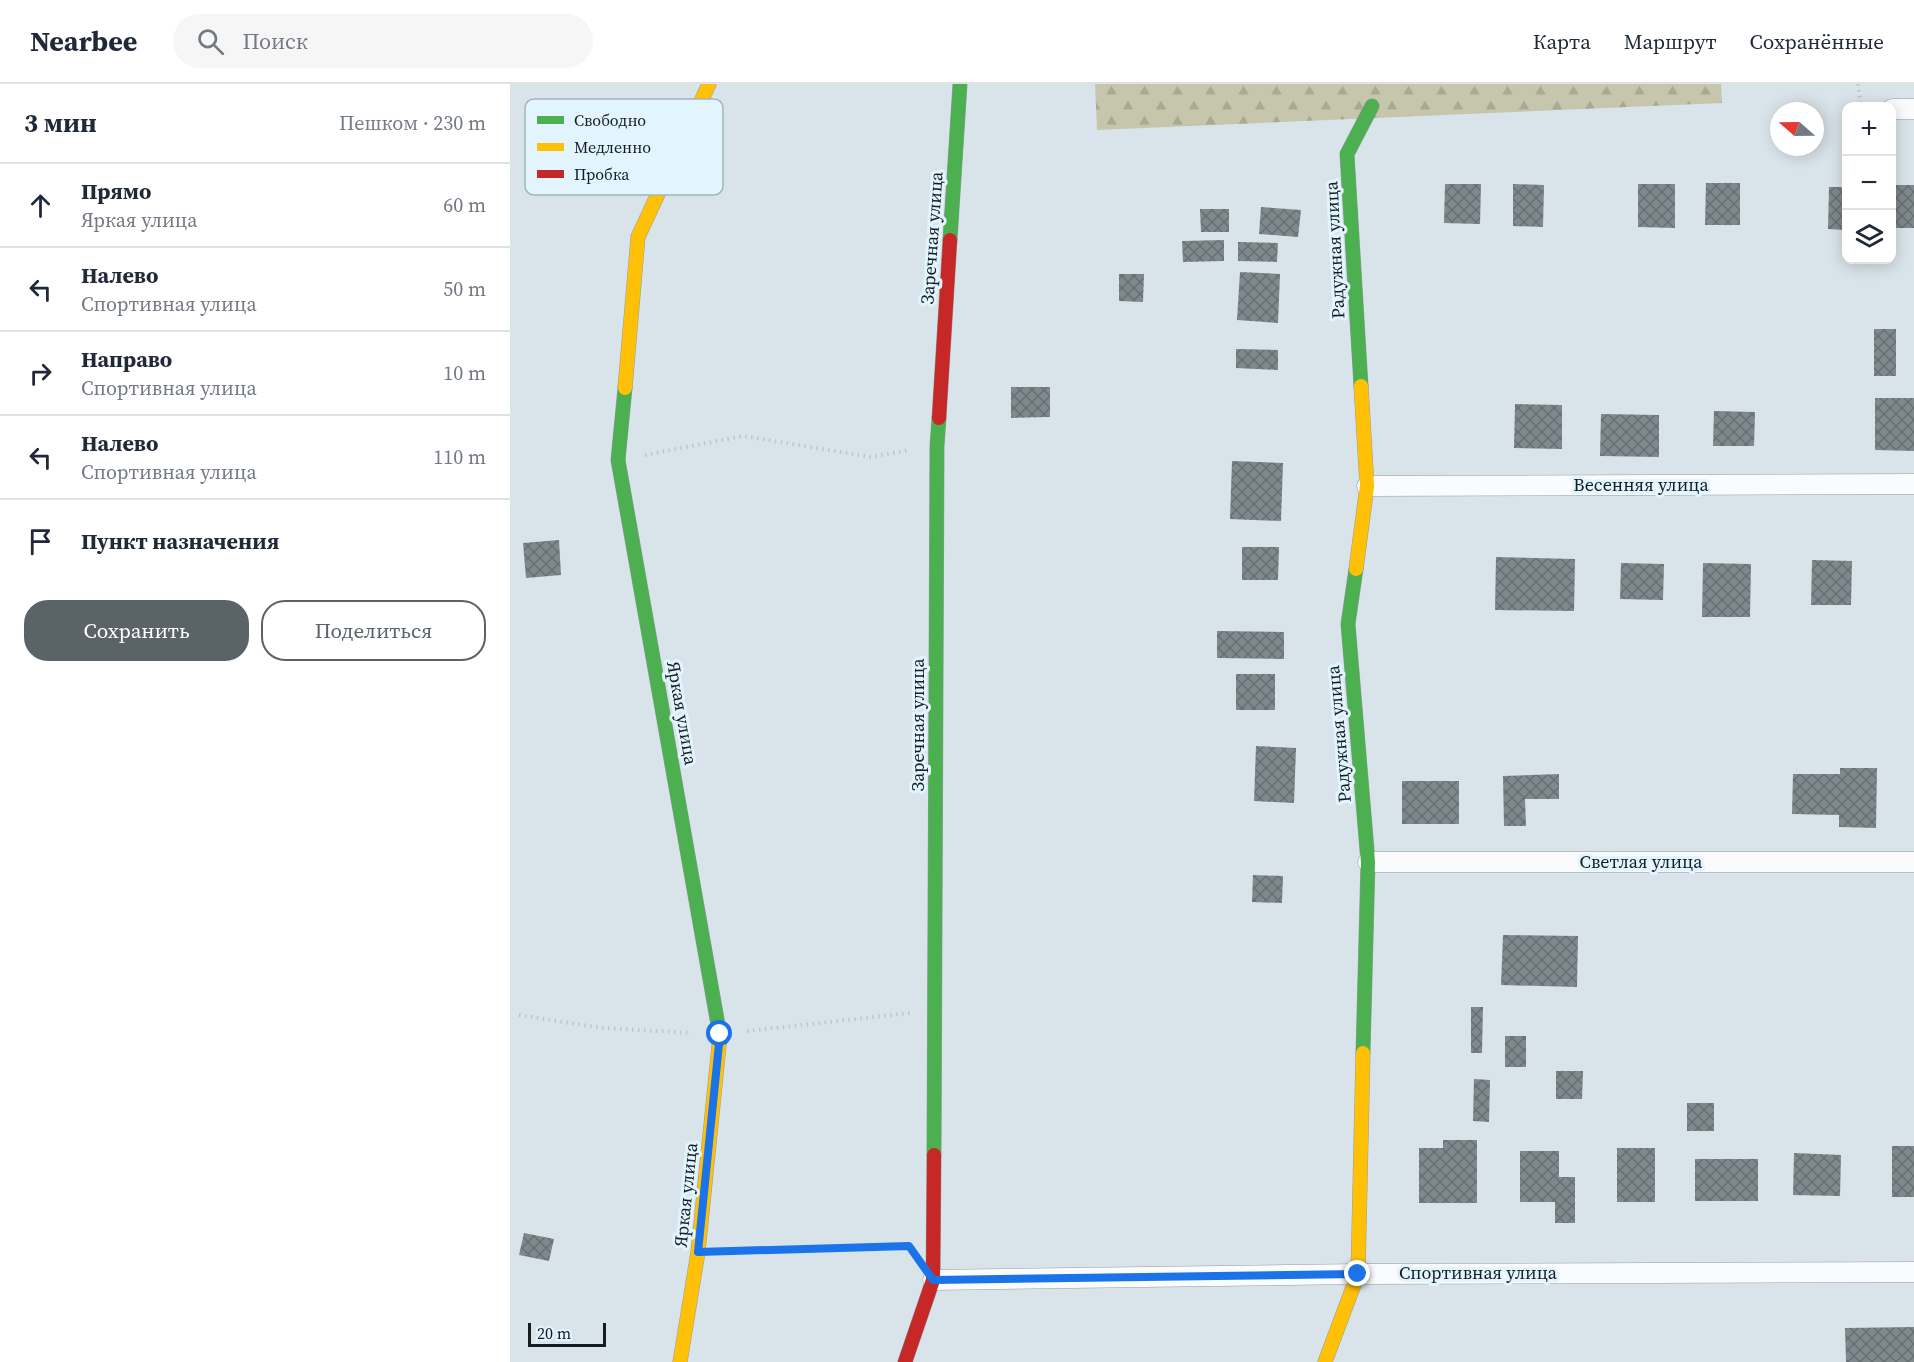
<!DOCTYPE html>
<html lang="ru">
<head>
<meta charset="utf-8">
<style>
	:root { --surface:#fff; --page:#f6f6f7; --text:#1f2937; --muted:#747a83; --line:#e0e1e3; --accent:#5a6367 }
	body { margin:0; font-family:"Source Serif 4",serif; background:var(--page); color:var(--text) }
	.controls { position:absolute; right:18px; top:18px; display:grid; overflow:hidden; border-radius:12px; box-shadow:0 3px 15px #0003 }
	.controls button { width:54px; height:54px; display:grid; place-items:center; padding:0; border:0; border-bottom:2px solid var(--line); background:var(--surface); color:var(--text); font:30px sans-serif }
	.compass { position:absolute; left:1260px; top:18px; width:54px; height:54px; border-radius:50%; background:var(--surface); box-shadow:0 3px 15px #0003; rotate:290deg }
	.scale { position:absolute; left:18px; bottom:15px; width:78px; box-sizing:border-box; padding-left:6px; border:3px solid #151d21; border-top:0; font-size:16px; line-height:21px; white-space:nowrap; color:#151d21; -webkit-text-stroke:4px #e2f4fd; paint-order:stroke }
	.stop { position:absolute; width:18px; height:18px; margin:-14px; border:4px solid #1a73e8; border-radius:50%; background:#fff }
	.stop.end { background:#1a73e8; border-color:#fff; box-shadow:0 2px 6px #0008 }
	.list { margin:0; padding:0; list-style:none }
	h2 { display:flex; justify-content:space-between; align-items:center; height:78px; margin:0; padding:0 24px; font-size:26px }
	h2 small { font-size:20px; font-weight:400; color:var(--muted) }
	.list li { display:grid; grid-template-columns:39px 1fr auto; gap:18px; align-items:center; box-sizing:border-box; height:84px; padding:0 24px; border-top:2px solid var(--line) }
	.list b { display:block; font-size:22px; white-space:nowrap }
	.list p { margin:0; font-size:20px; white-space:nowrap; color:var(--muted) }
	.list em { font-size:20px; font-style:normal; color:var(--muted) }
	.actions { display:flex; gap:12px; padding:18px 24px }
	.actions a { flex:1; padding:14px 0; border:2px solid var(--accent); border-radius:24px; text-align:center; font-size:21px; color:var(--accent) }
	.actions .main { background:var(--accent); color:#fff }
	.icon { flex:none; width:33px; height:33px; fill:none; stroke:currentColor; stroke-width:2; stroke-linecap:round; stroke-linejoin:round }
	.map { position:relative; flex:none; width:1404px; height:1278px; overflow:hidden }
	header { display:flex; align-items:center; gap:36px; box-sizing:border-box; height:84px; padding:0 30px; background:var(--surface); border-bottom:2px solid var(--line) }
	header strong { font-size:28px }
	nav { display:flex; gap:33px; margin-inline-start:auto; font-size:21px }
	.search { width:420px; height:54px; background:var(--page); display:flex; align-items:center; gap:15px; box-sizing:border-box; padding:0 21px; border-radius:33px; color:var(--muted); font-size:22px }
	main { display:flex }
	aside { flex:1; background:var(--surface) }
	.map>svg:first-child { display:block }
	.forest { fill:url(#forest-firs) }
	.building { fill:url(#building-cross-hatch) }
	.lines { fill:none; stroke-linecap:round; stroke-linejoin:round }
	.street-casing { stroke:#949da2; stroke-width:21 }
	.fast-casing { stroke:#949da2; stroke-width:15 }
	.slow-casing { stroke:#949da2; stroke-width:15 }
	.jam-casing { stroke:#949da2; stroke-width:15 }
	.path { stroke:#c1c5c7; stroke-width:4; stroke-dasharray:1.5 4.5; stroke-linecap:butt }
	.street { stroke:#f9fbfc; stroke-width:20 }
	.fast { stroke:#4caf50; stroke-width:14 }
	.slow { stroke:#ffc107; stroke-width:14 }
	.jam { stroke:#c62828; stroke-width:14 }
	.route { stroke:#1a73e8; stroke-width:8 }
	.labels { text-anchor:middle; stroke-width:6; stroke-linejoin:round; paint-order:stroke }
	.street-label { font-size:18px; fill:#151d21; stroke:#e2f4fd }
	.key { fill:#e2f4fd; stroke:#a4b4bb; stroke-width:1.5 }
	.key-label { font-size:16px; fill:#151d21 }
</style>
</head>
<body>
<header>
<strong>Nearbee</strong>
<div class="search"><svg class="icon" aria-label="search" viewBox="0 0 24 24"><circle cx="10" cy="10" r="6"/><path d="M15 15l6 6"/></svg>Поиск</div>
<nav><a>Карта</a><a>Маршрут</a><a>Сохранённые</a></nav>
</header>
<main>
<aside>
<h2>3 мин<small>Пешком · 230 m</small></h2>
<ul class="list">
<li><svg class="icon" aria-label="ahead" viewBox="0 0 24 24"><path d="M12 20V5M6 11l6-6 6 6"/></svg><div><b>Прямо</b><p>Яркая улица</p></div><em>60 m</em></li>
<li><svg class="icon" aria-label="left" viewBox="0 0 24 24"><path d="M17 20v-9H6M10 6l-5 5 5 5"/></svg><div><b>Налево</b><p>Спортивная улица</p></div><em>50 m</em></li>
<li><svg class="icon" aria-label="right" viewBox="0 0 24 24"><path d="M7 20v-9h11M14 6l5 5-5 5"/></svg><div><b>Направо</b><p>Спортивная улица</p></div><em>10 m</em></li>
<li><svg class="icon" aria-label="left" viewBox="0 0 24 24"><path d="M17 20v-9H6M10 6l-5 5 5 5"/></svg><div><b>Налево</b><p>Спортивная улица</p></div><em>110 m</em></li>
<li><svg class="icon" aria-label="arrive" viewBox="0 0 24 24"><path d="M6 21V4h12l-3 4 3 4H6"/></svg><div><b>Пункт назначения</b></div></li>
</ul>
<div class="actions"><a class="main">Сохранить</a><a>Поделиться</a></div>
</aside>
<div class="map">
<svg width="1404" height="1278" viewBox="0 0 1404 1278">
	<defs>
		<pattern id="forest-firs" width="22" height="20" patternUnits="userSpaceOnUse" patternTransform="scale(1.5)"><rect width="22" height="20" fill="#c5c6ac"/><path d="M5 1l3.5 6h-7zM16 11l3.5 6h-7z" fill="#a8aa94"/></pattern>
		<pattern id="building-cross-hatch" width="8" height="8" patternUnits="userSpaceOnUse" patternTransform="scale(1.5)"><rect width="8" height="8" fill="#7f888c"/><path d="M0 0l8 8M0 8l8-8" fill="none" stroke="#676f72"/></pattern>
	</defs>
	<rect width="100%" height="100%" fill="#d9e4ea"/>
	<path class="forest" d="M 585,0 L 1211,0 L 1212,19 L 587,46 Z"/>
	<g class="building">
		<path d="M 1196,99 L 1230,99 L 1230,141 L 1195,141 Z"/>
		<path d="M 935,100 L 971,100 L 970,140 L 934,139 Z"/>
		<path d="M 1003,100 L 1034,101 L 1033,143 L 1003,142 Z"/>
		<path d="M 1128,100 L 1165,100 L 1165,144 L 1128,143 Z"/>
		<path d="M 1384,101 L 1404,101 L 1404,144 L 1383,144 Z"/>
		<path d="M 1319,103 L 1336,103 L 1336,146 L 1318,145 Z"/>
		<path d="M 751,123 L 791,126 L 788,153 L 749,150 Z"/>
		<path d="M 690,125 L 719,125 L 719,148 L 691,148 Z"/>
		<path d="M 714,156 L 714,177 L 673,178 L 672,157 Z"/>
		<path d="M 728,158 L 768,159 L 767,178 L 728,177 Z"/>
		<path d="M 730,188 L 770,190 L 768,239 L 727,236 Z"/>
		<path d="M 609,190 L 634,190 L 633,218 L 609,217 Z"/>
		<rect x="1364" y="245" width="22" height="47"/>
		<path d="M 726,265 L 768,266 L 768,286 L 726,284 Z"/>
		<path d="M 501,303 L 540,303 L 540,333 L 501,334 Z"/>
		<path d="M 1365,314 L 1404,314 L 1404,367 L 1365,366 Z"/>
		<path d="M 1005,320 L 1052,321 L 1052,365 L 1004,364 Z"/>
		<path d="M 1204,327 L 1245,328 L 1244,362 L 1203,362 Z"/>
		<path d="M 1091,330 L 1149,331 L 1149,373 L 1090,372 Z"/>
		<path d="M 722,377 L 773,379 L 771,437 L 720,435 Z"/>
		<path d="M 49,456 L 51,491 L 16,494 L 13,459 Z"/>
		<path d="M 732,463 L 769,463 L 768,496 L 732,496 Z"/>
		<path d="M 986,473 L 1065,475 L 1064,527 L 985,526 Z"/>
		<path d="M 1302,476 L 1342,477 L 1341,521 L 1301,521 Z"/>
		<path d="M 1111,479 L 1154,480 L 1153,516 L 1110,515 Z"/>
		<path d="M 1193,479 L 1241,480 L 1240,533 L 1192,533 Z"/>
		<path d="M 707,547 L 774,548 L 774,575 L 707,574 Z"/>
		<rect x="726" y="590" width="39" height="36"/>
		<path d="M 746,662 L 786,664 L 784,719 L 744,717 Z"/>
		<path d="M 1330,684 L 1367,684 L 1366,744 L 1329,743 L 1329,731 L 1282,730 L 1283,690 L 1330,690 Z"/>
		<path d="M 1049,690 L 1049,715 L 1015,715 L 1016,742 L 994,742 L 993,692 Z"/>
		<rect x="892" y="697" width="57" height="43"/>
		<path d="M 743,791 L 773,792 L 772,819 L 742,818 Z"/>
		<path d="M 993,851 L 1068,852 L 1067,903 L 991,901 Z"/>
		<path d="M 961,923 L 973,923 L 972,969 L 961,969 Z"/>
		<rect x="995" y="952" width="21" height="31"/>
		<path d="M 1046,987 L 1073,987 L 1072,1015 L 1046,1015 Z"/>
		<path d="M 964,995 L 980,996 L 979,1038 L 963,1037 Z"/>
		<rect x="1177" y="1019" width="27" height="28"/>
		<path d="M 933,1056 L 967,1056 L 967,1119 L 909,1119 L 909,1064 L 933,1064 Z"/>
		<rect x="1382" y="1062" width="22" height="51"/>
		<rect x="1107" y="1064" width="38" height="54"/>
		<path d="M 1010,1067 L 1049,1067 L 1049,1093 L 1065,1093 L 1065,1139 L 1045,1139 L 1045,1118 L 1010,1118 Z"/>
		<path d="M 1284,1069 L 1331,1071 L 1330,1112 L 1283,1111 Z"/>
		<rect x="1185" y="1075" width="63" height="42"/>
		<path d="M 14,1149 L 44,1155 L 39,1177 L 9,1171 Z"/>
		<path d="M 1404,1243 L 1404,1278 L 1336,1278 L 1335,1244 Z"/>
	</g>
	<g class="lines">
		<g class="street-casing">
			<g id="street">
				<path d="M 1382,25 L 1404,25"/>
				<path d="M 857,402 L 1404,400"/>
				<path d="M 858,778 L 1404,778"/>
				<path d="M 423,1196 L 848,1190 L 1404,1188"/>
			</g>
		</g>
		<g class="fast-casing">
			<g id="fast">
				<path d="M 440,156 L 450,0"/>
				<path d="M 851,302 L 837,70 L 862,22"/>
				<path d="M 115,304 L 108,376 L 210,952"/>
				<path d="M 846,485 L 838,540 L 858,778 L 853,969"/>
				<path d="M 424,1071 L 427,362 L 429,334"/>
			</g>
		</g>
		<g class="slow-casing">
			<g id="slow">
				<path d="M 115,304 L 128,153 L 199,0"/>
				<path d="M 846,485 L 857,402 L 851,302"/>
				<path d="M 170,1278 L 188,1168 L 210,952"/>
				<path d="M 815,1278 L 848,1190 L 853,969"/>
			</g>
		</g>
		<g class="jam-casing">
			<g id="jam">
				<path d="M 429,334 L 440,156"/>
				<path d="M 395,1278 L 423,1196 L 424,1071"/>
			</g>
		</g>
		<g class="path">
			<path d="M 1348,0 L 1351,22"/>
			<path d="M 135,371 L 233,352 L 361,373 L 400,366"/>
			<path d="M 9,931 L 92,944 L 182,949"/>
			<path d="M 237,947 L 400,929"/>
			<path d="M 213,1167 L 398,1163"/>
		</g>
		<use href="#street" class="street"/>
		<use href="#fast" class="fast"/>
		<use href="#slow" class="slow"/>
		<use href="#jam" class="jam"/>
	</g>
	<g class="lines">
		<path class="route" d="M 210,950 L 188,1168 L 399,1162 L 423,1196 L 848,1190"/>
	</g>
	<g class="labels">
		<g class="street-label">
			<text transform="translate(422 154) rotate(-86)" y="6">Заречная улица</text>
			<text transform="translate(825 166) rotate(-93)" y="6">Радужная улица</text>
			<text x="1131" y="407">Весенняя улица</text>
			<text transform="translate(172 629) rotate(80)" y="6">Яркая улица</text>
			<text transform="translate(408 641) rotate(-90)" y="6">Заречная улица</text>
			<text transform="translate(829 650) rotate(-95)" y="6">Радужная улица</text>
			<text x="1131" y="784">Светлая улица</text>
			<text transform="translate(176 1111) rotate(-84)" y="6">Яркая улица</text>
			<text x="968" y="1195">Спортивная улица</text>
		</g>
	</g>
	<rect x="15" y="15" width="198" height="96" rx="9" class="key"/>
	<rect x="27" y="32" width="27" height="8" fill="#4caf50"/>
	<rect x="27" y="59" width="27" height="8" fill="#ffc107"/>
	<rect x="27" y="86" width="27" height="8" fill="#c62828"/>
	<g class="key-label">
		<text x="64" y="42">Свободно</text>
		<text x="64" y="69">Медленно</text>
		<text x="64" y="96">Пробка</text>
	</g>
</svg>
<div class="controls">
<button>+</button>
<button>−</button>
<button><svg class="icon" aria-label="layers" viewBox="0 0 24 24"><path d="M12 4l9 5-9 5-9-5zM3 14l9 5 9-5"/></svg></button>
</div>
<svg class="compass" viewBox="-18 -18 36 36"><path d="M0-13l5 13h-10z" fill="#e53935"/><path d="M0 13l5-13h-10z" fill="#747a83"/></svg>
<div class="scale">20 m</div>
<div class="stop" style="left:210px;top:950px"></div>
<div class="stop end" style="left:848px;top:1190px"></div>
</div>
</main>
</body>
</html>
